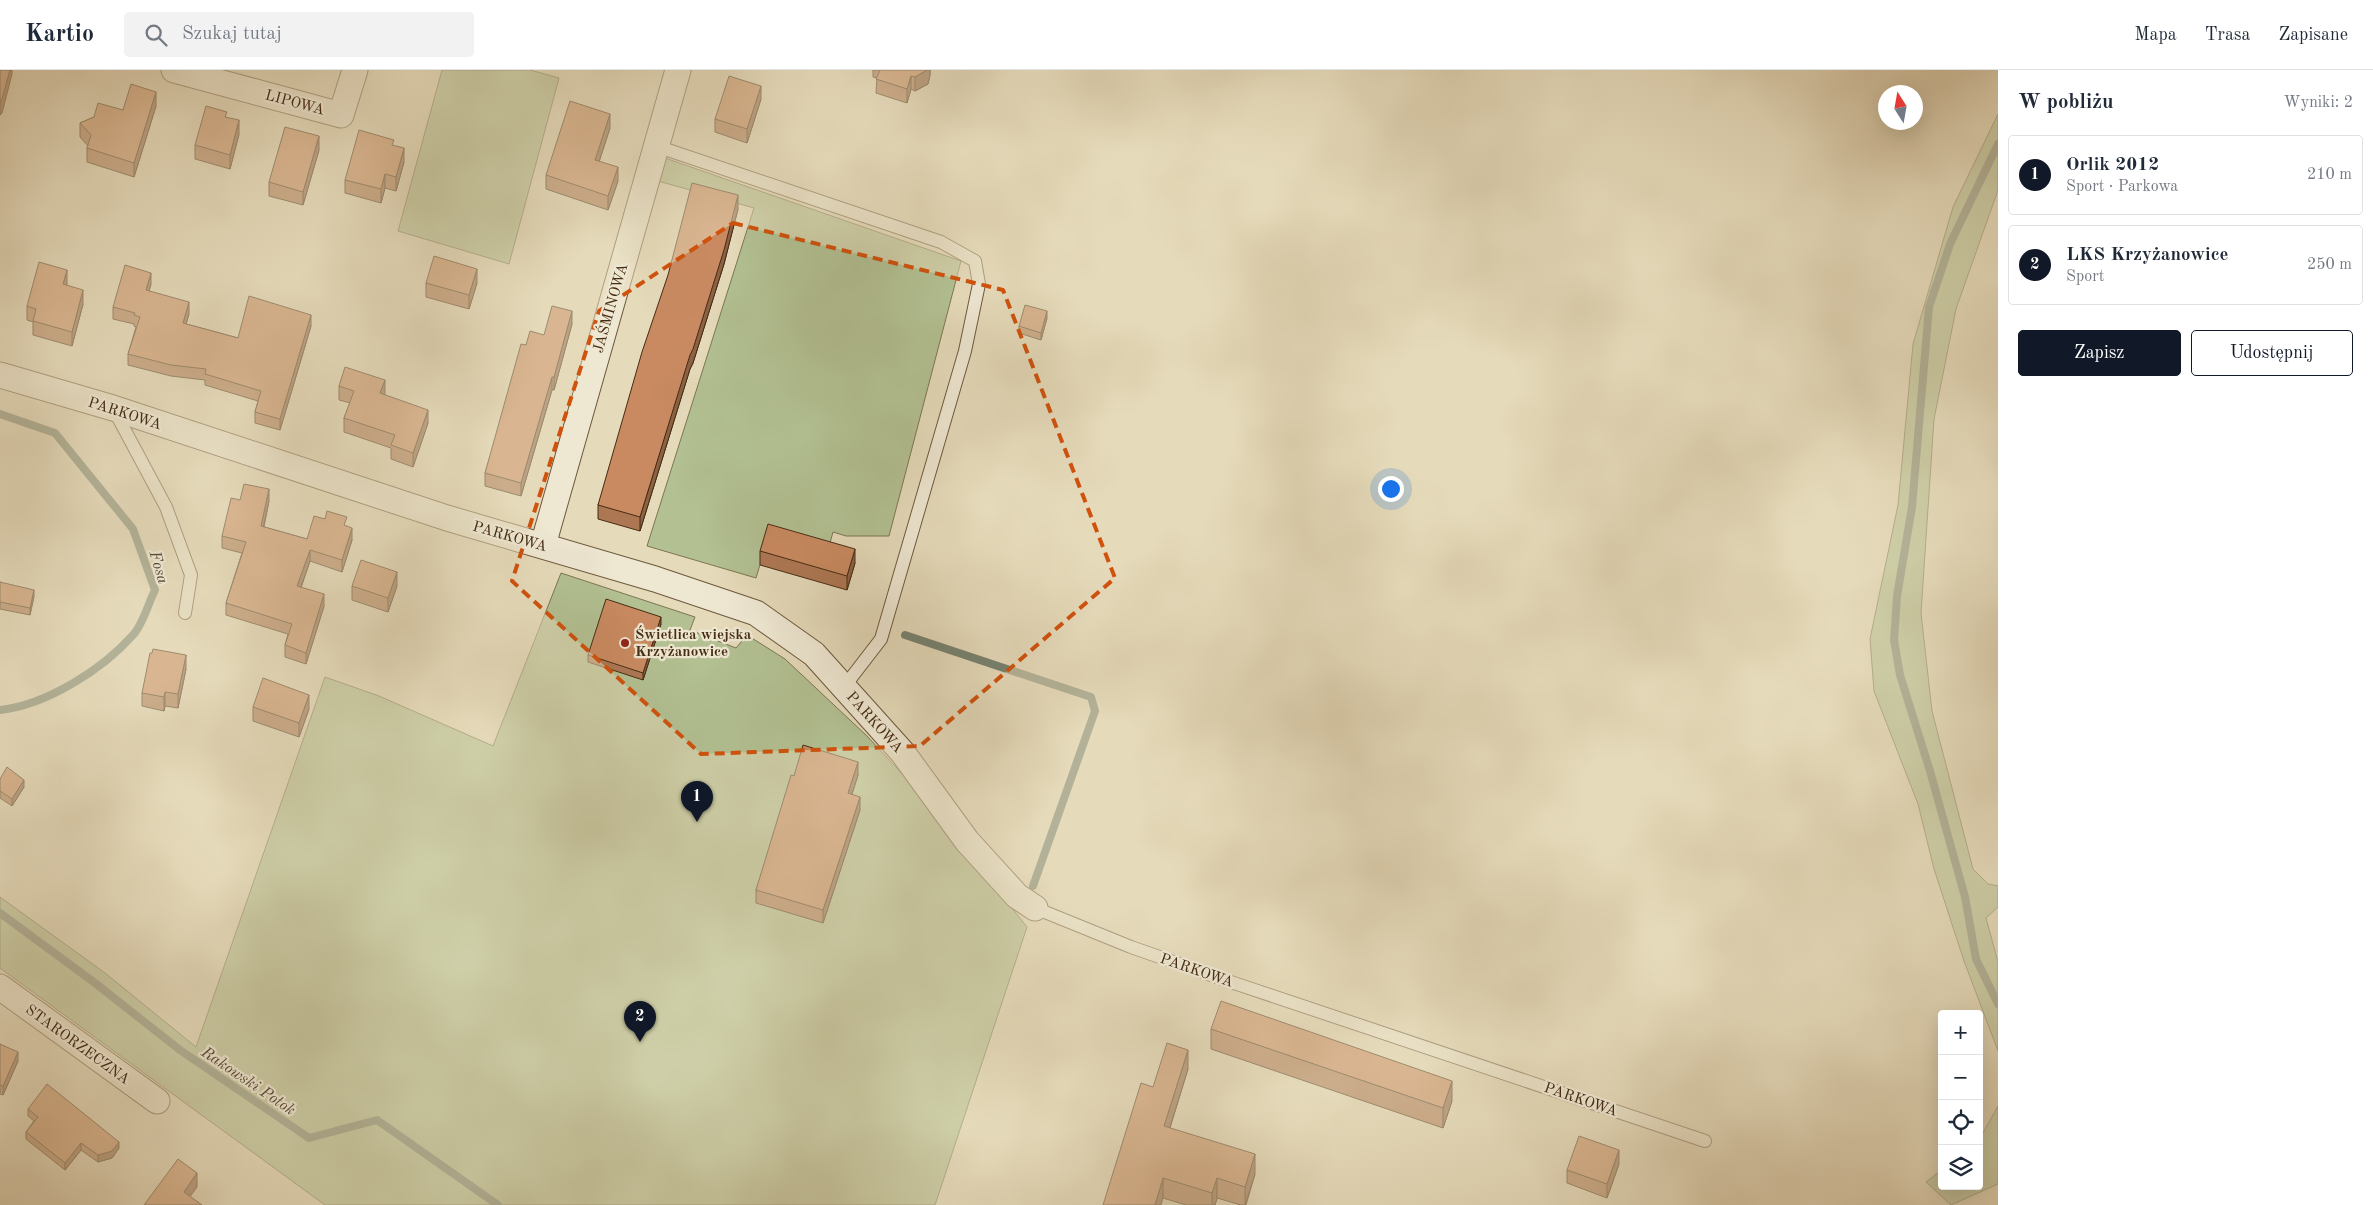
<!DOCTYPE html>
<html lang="pl">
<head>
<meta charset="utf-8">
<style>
	:root { --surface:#fff; --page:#f2f2f3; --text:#1f2937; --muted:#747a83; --line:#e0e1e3; --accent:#111827 }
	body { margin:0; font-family:"Old Standard TT",serif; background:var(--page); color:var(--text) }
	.controls { position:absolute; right:15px; bottom:15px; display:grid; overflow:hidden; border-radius:5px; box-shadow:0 5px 20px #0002 }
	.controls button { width:45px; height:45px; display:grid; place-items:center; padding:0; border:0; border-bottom:1px solid var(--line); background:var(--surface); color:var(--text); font:25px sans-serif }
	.compass { position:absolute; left:1878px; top:15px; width:45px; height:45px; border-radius:50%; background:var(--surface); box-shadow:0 5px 20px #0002; rotate:349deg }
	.you { position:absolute; left:1390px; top:418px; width:18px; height:18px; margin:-12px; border:4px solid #fff; border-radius:50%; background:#1a73e8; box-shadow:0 0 0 8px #1a73e833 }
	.badge { display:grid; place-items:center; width:32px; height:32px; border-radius:50%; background:var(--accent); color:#fff; font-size:16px; font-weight:700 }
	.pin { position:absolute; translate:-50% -41px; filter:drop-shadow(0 1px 2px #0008) }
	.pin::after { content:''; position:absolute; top:26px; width:18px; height:15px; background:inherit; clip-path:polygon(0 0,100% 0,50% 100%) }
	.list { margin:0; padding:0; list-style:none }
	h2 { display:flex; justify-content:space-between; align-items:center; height:65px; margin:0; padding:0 20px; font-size:21px }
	h2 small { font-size:16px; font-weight:400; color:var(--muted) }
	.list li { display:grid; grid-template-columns:32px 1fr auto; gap:15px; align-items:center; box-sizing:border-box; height:80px; margin:0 10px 10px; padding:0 10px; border:1px solid var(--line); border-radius:5px }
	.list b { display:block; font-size:19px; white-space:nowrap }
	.list p { margin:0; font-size:16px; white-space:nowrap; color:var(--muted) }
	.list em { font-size:16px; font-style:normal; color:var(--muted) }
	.actions { display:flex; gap:10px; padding:15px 20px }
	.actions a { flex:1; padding:11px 0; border:1px solid var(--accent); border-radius:5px; text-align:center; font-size:18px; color:var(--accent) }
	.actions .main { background:var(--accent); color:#fff }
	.icon { flex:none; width:28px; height:28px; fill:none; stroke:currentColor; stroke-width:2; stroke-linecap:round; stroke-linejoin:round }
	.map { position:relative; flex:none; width:1998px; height:1135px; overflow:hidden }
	header { display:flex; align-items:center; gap:30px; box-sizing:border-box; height:70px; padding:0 25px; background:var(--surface); border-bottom:1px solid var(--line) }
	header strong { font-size:24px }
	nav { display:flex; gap:28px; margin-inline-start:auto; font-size:18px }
	.search { width:350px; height:45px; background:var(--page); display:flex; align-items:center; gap:12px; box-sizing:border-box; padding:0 18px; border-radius:5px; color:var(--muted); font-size:19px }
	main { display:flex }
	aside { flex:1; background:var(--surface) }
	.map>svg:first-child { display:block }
	.green { fill:#b2c092; stroke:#7c7652 }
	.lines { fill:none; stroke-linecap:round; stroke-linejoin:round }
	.stream { stroke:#768270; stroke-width:8 }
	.service-casing { stroke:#6d583d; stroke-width:14 }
	.minor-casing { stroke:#6d583d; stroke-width:27 }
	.service { stroke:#eee7d2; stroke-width:12 }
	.minor { stroke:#eee7d2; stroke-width:25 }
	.wall { fill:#ad7753; stroke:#452c13 }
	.shaded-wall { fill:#8d6144; stroke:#452c13 }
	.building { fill:#c98a61; stroke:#452c13 }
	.marked { fill:none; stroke:#d0520d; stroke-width:4; stroke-dasharray:10 6; stroke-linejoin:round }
	.poi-dot { fill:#8f2418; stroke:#eee7d2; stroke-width:2 }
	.labels { text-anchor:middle; stroke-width:4.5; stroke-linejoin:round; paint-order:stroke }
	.street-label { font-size:15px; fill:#452c13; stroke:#eee7d2 }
	.poi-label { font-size:15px; font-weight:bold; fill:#452c13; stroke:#eee7d2; text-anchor:start }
	.water-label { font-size:16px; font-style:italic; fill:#554932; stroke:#eee7d2 }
</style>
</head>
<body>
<header>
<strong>Kartio</strong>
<div class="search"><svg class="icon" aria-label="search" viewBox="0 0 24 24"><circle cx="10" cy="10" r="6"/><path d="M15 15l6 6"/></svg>Szukaj tutaj</div>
<nav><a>Mapa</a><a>Trasa</a><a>Zapisane</a></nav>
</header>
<main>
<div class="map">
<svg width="1998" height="1135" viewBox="0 0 1998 1135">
	<rect width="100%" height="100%" fill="#e5daba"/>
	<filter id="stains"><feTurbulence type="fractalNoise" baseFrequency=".004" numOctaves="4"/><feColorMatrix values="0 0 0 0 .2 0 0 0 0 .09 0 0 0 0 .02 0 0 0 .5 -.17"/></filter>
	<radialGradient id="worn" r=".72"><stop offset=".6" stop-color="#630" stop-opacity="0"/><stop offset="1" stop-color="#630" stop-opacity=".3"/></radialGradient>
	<g class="green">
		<path d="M 442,0 L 530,0 L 559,8 L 509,194 L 398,161 Z"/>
		<path d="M 1998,44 L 1998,120 L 1956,239 L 1934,349 L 1921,543 L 1932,641 L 1973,799 L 1988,814 L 1998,816 L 1998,837 L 1986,848 L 1998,892 L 1998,981 L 1964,891 L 1934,799 L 1918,734 L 1874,621 L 1870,569 L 1898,435 L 1913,274 L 1953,137 Z"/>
		<path d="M 665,88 L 961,191 L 889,466 L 846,466 L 833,462 L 827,484 L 768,468 L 756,508 L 647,476 L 754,138 L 658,111 Z"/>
		<path d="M 561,503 L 695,547 L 690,560 L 736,578 L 747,565 L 785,589 L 867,666 L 920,723 L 1027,857 L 935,1135 L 325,1135 L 0,898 L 0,827 L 105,903 L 196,977 L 325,607 L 379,626 L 493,676 Z"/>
		<path d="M 1998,1036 L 1998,1114 L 1951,1135 L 1926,1112 L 1942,1100 L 1942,1116 L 1979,1116 L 1979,1070 Z"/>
	</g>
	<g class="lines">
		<g class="stream">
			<path d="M 1998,74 L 1950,174 L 1929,237 L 1912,437 L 1897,526 L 1894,570 L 1900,605 L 1930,701 L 1965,827 L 1976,889 L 1998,934"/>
			<path d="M 0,344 L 55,363 L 133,459 L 155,520 C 148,534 143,554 133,565 C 102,600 46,635 0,640"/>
			<path d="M 905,565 L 1091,627 L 1095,641 L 1033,816"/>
			<path d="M 0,843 L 95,913 L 180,980 L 309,1068 L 377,1050 L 498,1135"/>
		</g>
		<g class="service-casing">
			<g id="service">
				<path d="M 656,76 L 941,172 L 975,191 L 979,214 L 965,281 L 881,569 L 844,617"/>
				<path d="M 113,338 L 166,437 L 191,505 L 185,543"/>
				<path d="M 1035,838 L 1131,877 L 1225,910 L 1705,1071"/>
			</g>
		</g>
		<g class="minor-casing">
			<g id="minor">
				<path d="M 174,0 L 341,45 L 355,0"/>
				<path d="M 0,305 L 113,338 L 447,448 L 655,509 L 756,543 L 814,584 L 903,683 L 967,771 L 1017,826 L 1035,838"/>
				<path d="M 543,475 L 678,0"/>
				<path d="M 0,917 L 157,1031"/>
			</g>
		</g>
		<use href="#service" class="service"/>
		<use href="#minor" class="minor"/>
	</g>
	<g class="wall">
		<path d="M 873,0 L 930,0 L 930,5 L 928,14 L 915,21 L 911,19 L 907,33 L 876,23 L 877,8 L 873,7 Z"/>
		<path d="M 761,29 L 747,73 L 715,62 L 715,49 Z"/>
		<path d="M 156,36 L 134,107 L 87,92 L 87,78 L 88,76 L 80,67 L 80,53 L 94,47 L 123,40 Z"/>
		<path d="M 227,47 L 239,64 L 230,99 L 195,89 L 195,75 Z"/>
		<path d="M 610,58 L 599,92 L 618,111 L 608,140 L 546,119 L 546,105 Z"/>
		<path d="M 394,76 L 404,92 L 396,121 L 385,118 L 381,133 L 345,123 L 345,110 Z"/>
		<path d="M 319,80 L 303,135 L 269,126 L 269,112 Z"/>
		<path d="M 738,139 L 724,194 L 693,293 L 690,299 L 640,461 L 598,449 L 598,435 Z"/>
		<path d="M 426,213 L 477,213 L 469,239 L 426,227 Z"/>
		<path d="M 67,214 L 67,216 L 83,234 L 72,276 L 33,265 L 33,252 L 27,250 L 27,236 Z"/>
		<path d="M 151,214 L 149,221 L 189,244 L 186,254 L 238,268 L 311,256 L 280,360 L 255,353 L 255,342 L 258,331 L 205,315 L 205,310 L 171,306 L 128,295 L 128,284 L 136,257 L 134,256 L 134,254 L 113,249 L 113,237 Z"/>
		<path d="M 1047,248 L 1041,270 L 1019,263 L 1019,256 Z"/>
		<path d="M 572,254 L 554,320 L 552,320 L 521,426 L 485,416 L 485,403 L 526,275 L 544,265 Z"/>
		<path d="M 339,316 L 385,325 L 428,353 L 413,397 L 391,389 L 391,378 L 344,362 L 344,348 L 350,333 L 339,330 Z"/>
		<path d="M 269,431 L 264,457 L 307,469 L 347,456 L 352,470 L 342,502 L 310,491 L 301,518 L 324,536 L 306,594 L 285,587 L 285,575 L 288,564 L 226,545 L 226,533 L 242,483 L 222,478 L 222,466 Z"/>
		<path d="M 760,481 L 855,493 L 847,520 L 760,495 Z"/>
		<path d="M 0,512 L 34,526 L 30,545 L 0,539 Z"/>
		<path d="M 352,516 L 397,516 L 388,542 L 352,530 Z"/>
		<path d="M 661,554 L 643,610 L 588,592 L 588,585 Z"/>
		<path d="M 186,599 L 178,638 L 165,636 L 164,641 L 142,636 L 142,623 Z"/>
		<path d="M 253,637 L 309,639 L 299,667 L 253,651 Z"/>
		<path d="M 858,705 L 852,724 L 860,740 L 823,853 L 756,833 L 756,820 L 794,706 Z"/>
		<path d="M 0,709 L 24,717 L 12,736 L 0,728 Z"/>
		<path d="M 1211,959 L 1452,1031 L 1443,1058 L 1211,979 Z"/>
		<path d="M 0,974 L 18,991 L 3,1025 L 0,1024 Z"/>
		<path d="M 1188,999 L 1170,1058 L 1255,1104 L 1246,1135 L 1241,1135 L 1217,1128 L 1215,1135 L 1186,1135 L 1163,1128 L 1153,1017 Z"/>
		<path d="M 28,1039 L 119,1078 L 112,1088 L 98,1092 L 81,1080 L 65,1100 L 26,1069 L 26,1062 L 34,1051 L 28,1046 Z"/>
		<path d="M 1619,1094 L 1607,1128 L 1567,1113 L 1567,1100 Z"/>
	</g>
	<g class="shaded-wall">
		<path d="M 10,0 L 12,0 L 12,4 L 2,43 L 0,45 L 0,32 Z"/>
		<path d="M 927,0 L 930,0 L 930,5 L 928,14 L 915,21 L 915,7 Z"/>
		<path d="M 911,6 L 911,19 L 907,33 L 907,19 Z"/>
		<path d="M 761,16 L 761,29 L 747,73 L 747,59 Z"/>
		<path d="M 156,22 L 156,36 L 134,107 L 134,93 Z"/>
		<path d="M 610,44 L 610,58 L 595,104 L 595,90 Z"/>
		<path d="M 239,50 L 239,64 L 230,99 L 230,85 Z"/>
		<path d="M 319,66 L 319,80 L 303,135 L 303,122 Z"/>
		<path d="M 404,78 L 404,92 L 396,121 L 396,107 Z"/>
		<path d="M 618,97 L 618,111 L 608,140 L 608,126 Z"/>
		<path d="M 385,104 L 385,118 L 381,133 L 381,119 Z"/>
		<path d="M 738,125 L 738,139 L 724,194 L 693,293 L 690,299 L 640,461 L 640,447 Z"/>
		<path d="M 477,199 L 477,213 L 469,239 L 469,225 Z"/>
		<path d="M 67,200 L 67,214 L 63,228 L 63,214 Z"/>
		<path d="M 151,203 L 151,214 L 146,232 L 146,220 Z"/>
		<path d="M 83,220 L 83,234 L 72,276 L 72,262 Z"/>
		<path d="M 189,232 L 189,244 L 183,264 L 183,253 Z"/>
		<path d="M 572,241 L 572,254 L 554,320 L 554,307 Z"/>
		<path d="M 1047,241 L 1047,248 L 1041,270 L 1041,263 Z"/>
		<path d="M 311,245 L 311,256 L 280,360 L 280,349 Z"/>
		<path d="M 552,307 L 552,320 L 521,426 L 521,413 Z"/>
		<path d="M 385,310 L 385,324 L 380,337 L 380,323 Z"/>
		<path d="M 428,340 L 428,353 L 413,397 L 413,383 Z"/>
		<path d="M 269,419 L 269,431 L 261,468 L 261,456 Z"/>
		<path d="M 352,458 L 352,470 L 342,502 L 342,490 Z"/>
		<path d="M 855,479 L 855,493 L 847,520 L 847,506 Z"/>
		<path d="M 310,480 L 310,491 L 297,528 L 297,516 Z"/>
		<path d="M 397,502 L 397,516 L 388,542 L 388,528 Z"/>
		<path d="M 34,520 L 34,526 L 30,545 L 30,538 Z"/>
		<path d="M 324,524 L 324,536 L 306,594 L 306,583 Z"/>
		<path d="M 661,547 L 661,554 L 643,610 L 643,603 Z"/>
		<path d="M 186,585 L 186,599 L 178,638 L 178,624 Z"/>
		<path d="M 165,622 L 165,636 L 164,641 L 164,627 Z"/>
		<path d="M 309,625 L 309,639 L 299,667 L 299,653 Z"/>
		<path d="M 858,692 L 858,705 L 848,736 L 848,723 Z"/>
		<path d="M 24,710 L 24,717 L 12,736 L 12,729 Z"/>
		<path d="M 860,727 L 860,740 L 823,853 L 823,840 Z"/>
		<path d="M 1188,980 L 1188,999 L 1164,1076 L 1164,1056 Z"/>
		<path d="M 18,982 L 18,991 L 3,1025 L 3,1016 Z"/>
		<path d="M 1452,1011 L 1452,1031 L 1443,1058 L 1443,1038 Z"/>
		<path d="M 119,1072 L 119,1078 L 112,1088 L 98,1092 L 98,1085 Z"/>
		<path d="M 81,1073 L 81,1080 L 65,1100 L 65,1093 Z"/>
		<path d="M 1619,1080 L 1619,1094 L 1607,1128 L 1607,1114 Z"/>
		<path d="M 1255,1084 L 1255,1104 L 1245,1135 L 1245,1117 Z"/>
		<path d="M 197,1103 L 197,1117 L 184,1135 L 184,1122 Z"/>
		<path d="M 1163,1108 L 1163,1128 L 1161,1135 L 1155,1135 Z"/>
		<path d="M 1217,1108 L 1217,1128 L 1215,1135 L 1212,1135 L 1212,1123 Z"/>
	</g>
	<g class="building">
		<path d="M 0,0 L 10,0 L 2,29 L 0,32 Z"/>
		<path d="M 880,0 L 927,0 L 915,7 L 911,6 L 907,19 L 876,9 Z"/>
		<path d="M 729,6 L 761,16 L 747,59 L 715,49 Z"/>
		<path d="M 131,14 L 156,22 L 134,93 L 87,78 L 91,65 L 80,53 L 94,47 L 98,33 L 123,40 Z"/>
		<path d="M 570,31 L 610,44 L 595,90 L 618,97 L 608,126 L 546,105 Z"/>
		<path d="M 206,36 L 227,42 L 225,47 L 239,50 L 230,85 L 195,75 Z"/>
		<path d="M 285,57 L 319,66 L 303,122 L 269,112 Z"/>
		<path d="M 359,60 L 394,70 L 392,75 L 404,78 L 396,107 L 385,104 L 381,119 L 345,110 Z"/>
		<path d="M 692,113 L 738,125 L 724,180 L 693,279 L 690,285 L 640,447 L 598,435 L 642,282 L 668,205 Z"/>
		<path d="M 434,186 L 477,199 L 469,225 L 426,213 Z"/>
		<path d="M 39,192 L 67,200 L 63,214 L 83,220 L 72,262 L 33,251 L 36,239 L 27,236 Z"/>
		<path d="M 125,195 L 151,203 L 146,220 L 189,232 L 183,253 L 238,268 L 249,226 L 311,245 L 280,349 L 255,342 L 261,321 L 205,304 L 206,299 L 171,295 L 128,284 L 140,247 L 134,245 L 135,243 L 113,237 Z"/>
		<path d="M 1025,235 L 1047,241 L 1041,263 L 1019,256 Z"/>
		<path d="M 552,236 L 572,241 L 554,307 L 552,307 L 521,413 L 485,403 L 521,274 L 526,275 L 530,261 L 544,265 Z"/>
		<path d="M 345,297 L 385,310 L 380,323 L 428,340 L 413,383 L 391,375 L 395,365 L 344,348 L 354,321 L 339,316 Z"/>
		<path d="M 244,414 L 269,419 L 261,456 L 307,469 L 314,446 L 325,449 L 327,441 L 347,447 L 344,455 L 352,458 L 342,490 L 310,480 L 297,516 L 324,524 L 306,583 L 285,575 L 292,554 L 226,533 L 246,472 L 222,466 L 231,428 L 240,430 Z"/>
		<path d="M 768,454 L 855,479 L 847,506 L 760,481 Z"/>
		<path d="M 361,490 L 397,502 L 388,528 L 352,516 Z"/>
		<path d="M 0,512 L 34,520 L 30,538 L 0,532 Z"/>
		<path d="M 606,529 L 661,547 L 643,603 L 588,585 Z"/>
		<path d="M 153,579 L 186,585 L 178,624 L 165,622 L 164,627 L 142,623 L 150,583 L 152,583 Z"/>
		<path d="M 263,608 L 309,625 L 299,653 L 253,637 Z"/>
		<path d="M 803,675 L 858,692 L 848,723 L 860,727 L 823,840 L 756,820 L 791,705 L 794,706 Z"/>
		<path d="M 7,697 L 24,710 L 12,729 L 0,721 L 0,709 Z"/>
		<path d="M 1221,931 L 1452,1011 L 1443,1038 L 1211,959 Z"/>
		<path d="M 1167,973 L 1188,980 L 1164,1056 L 1255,1084 L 1245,1117 L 1217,1108 L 1212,1123 L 1163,1108 L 1155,1135 L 1103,1135 L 1141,1013 L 1153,1017 Z"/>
		<path d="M 0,974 L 18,982 L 3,1016 L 0,1015 Z"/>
		<path d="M 47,1014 L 119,1072 L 112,1081 L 98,1085 L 81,1073 L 65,1093 L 26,1062 L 38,1047 L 28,1039 Z"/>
		<path d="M 1579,1066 L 1619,1080 L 1607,1114 L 1567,1100 Z"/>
		<path d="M 178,1089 L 197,1103 L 184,1122 L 202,1135 L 144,1135 Z"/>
	</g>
	<path d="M0 0H1998V1135H0ZM 733,153 L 1003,220 L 1115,508 L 920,676 L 701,684 L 512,511 L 599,241 Z" fill="#e5daba" fill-opacity=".55" fill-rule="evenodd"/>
	<path class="marked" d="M 733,153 L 1003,220 L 1115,508 L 920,676 L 701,684 L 512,511 L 599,241 Z"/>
	<circle class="poi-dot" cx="625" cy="573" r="5"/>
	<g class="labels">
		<g class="street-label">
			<text transform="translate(295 32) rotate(15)" y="5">LIPOWA</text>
			<text transform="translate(610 238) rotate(-74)" y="5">JAŚMINOWA</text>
			<text transform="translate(125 343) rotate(18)" y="5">PARKOWA</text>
			<text transform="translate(510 466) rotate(16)" y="5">PARKOWA</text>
			<text transform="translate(875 652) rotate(48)" y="5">PARKOWA</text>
			<text transform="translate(1197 900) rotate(19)" y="5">PARKOWA</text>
			<text transform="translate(78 974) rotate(36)" y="5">STARORZECZNA</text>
			<text transform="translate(1581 1029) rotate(19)" y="5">PARKOWA</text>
		</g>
		<g class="poi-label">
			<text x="635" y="569">Świetlica wiejska<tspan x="635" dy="17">Krzyżanowice</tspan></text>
		</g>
		<g class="water-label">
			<text transform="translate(160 497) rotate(74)" y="6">Fosa</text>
			<text transform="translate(249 1010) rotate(34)" y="6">Rakowski Potok</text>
		</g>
	</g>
	<rect width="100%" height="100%" filter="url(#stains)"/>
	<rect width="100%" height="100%" fill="url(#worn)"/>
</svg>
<div class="controls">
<button>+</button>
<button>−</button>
<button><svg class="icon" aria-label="locate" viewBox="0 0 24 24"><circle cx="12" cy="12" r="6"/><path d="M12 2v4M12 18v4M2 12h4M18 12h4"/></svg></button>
<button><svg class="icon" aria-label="layers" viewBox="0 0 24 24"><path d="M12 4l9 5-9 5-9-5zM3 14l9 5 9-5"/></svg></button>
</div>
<svg class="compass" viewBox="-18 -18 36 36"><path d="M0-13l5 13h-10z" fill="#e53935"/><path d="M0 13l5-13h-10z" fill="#747a83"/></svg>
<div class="you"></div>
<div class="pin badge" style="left:697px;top:752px">1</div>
<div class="pin badge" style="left:640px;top:972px">2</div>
</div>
<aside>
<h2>W pobliżu<small>Wyniki: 2</small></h2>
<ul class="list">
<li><span class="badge">1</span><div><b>Orlik 2012</b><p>Sport · Parkowa</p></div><em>210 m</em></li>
<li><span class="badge">2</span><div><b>LKS Krzyżanowice</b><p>Sport</p></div><em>250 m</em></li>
</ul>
<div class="actions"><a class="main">Zapisz</a><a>Udostępnij</a></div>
</aside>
</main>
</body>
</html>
